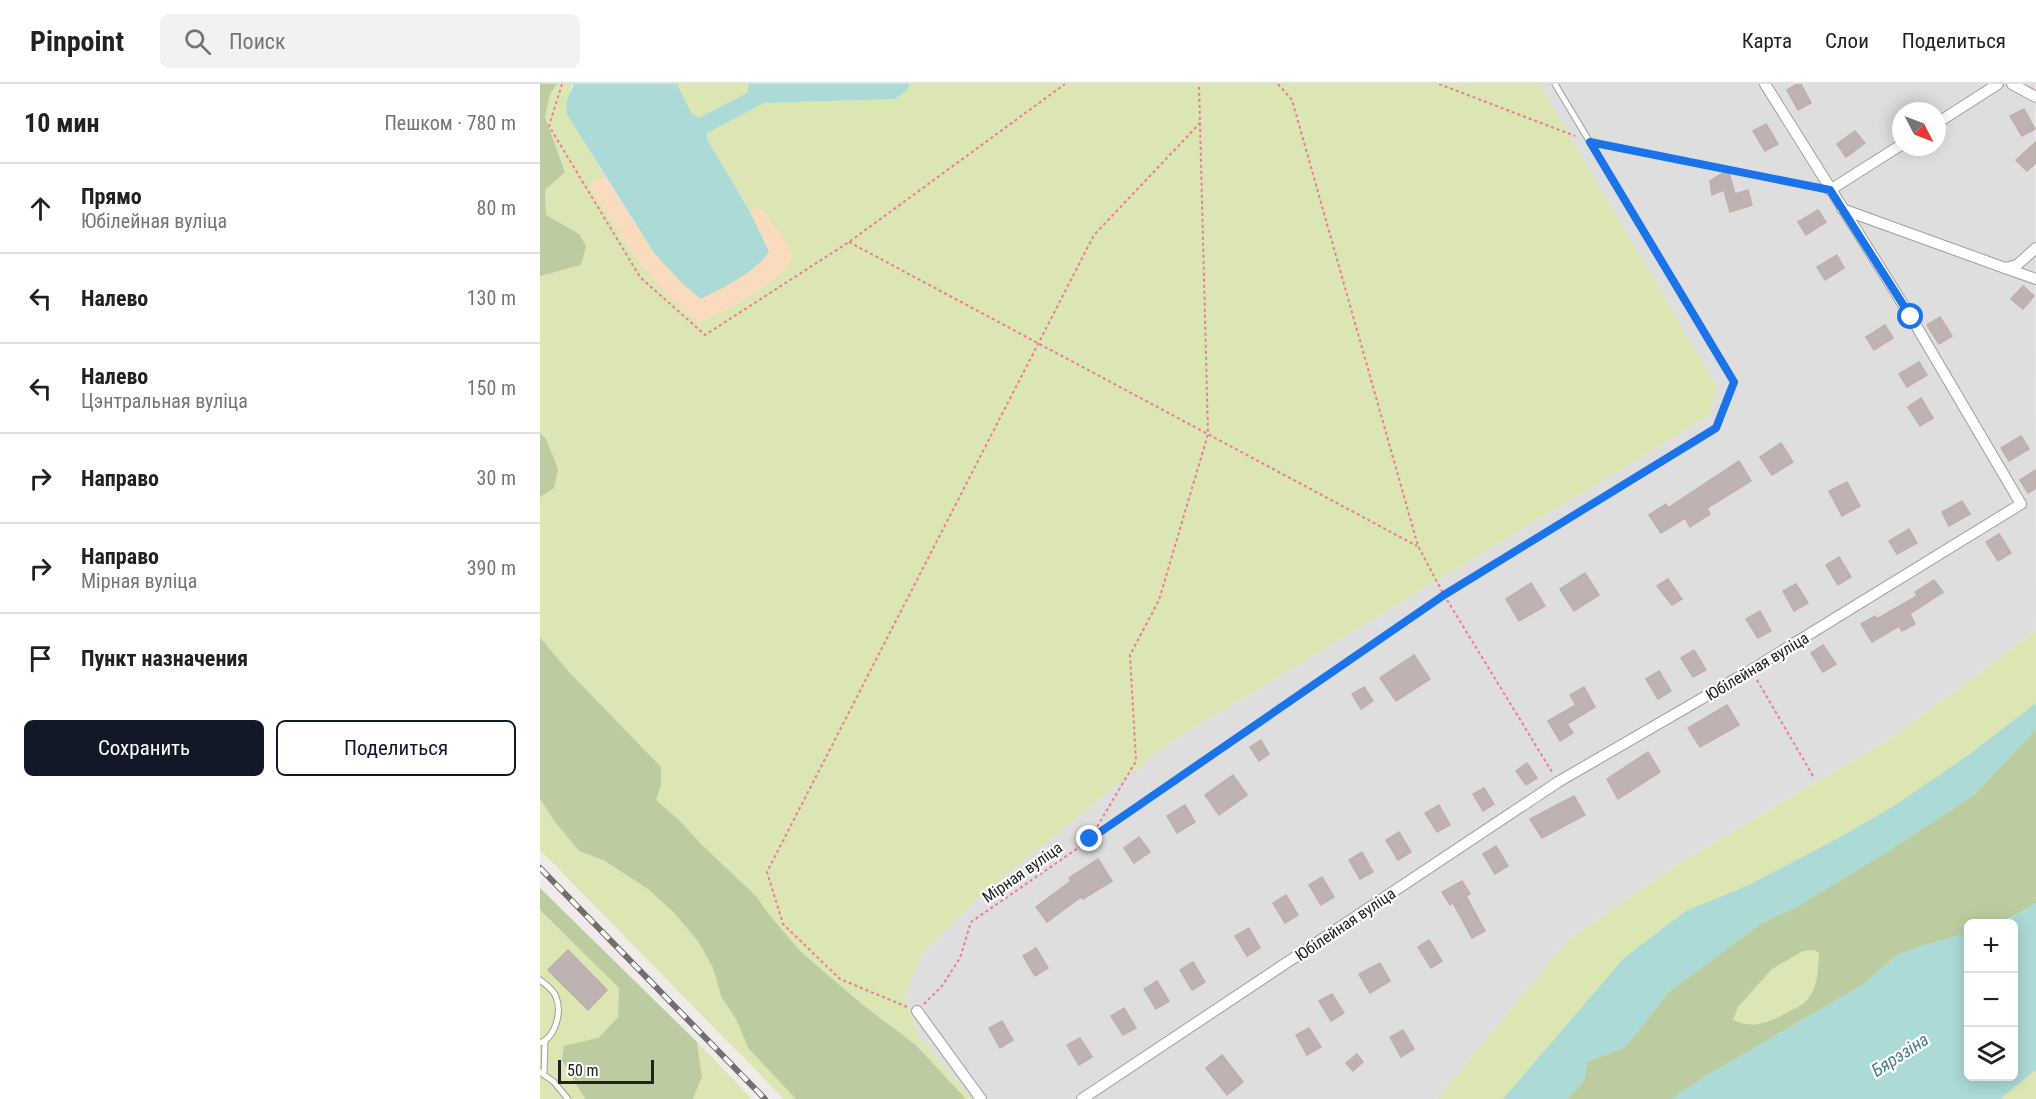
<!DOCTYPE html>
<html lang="ru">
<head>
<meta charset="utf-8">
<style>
	:root { --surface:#fff; --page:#f2f2f2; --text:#202124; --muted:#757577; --line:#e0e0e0; --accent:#111827 }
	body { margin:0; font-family:"Roboto Condensed",sans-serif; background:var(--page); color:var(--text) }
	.controls { position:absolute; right:18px; bottom:18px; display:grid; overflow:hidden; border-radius:9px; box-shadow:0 3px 15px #0003 }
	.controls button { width:54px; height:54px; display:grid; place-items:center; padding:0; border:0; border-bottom:2px solid var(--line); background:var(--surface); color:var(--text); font:30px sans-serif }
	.compass { position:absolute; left:1352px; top:18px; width:54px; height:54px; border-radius:50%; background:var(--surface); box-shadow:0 3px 15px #0003; rotate:132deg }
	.scale { position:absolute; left:18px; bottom:15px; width:96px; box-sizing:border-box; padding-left:6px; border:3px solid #212121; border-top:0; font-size:16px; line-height:21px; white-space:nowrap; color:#212121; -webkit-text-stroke:4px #fff; paint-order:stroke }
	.stop { position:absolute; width:18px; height:18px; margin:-14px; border:4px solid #1a73e8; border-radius:50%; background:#fff }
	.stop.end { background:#1a73e8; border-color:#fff; box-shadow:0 2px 6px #0008 }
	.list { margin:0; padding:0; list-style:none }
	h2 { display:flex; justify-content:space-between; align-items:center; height:78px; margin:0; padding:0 24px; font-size:26px }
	h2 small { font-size:20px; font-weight:400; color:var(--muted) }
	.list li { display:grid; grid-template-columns:39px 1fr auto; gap:18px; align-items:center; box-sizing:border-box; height:90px; padding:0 24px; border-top:2px solid var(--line) }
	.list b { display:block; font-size:22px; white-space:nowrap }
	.list p { margin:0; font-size:20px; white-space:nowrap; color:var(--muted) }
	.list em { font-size:20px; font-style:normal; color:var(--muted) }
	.actions { display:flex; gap:12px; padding:18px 24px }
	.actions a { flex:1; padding:14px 0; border:2px solid var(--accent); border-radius:9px; text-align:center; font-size:21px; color:var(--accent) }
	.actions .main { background:var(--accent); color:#fff }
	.icon { flex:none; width:33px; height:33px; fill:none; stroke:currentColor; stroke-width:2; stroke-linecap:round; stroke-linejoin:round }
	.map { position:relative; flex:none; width:1496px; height:1015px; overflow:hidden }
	header { display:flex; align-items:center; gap:36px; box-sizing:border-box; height:84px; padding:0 30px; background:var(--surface); border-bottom:2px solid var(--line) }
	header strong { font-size:28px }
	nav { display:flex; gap:33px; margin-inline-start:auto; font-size:21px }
	.search { width:420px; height:54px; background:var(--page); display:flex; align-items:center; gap:15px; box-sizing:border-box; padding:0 21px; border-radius:9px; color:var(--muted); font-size:22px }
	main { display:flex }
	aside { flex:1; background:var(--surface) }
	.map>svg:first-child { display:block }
	.residential { fill:#dfdede; fill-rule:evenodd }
	.grass { fill:#dce6b2 }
	.forest { fill:#bbcda0; fill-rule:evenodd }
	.sand { fill:#fadbbd }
	.water { fill:#acdad7 }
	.building { fill:#beb3b1; stroke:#c1aeab; stroke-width:1.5 }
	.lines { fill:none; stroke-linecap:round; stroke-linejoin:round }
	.service-casing { stroke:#9e9e9e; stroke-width:7 }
	.minor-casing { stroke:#9e9e9e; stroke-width:12 }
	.path { stroke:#f07991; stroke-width:2; stroke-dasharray:3 3; stroke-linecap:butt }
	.service { stroke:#fff; stroke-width:5 }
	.minor { stroke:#fff; stroke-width:10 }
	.rail-casing { stroke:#6f6f6f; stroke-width:6 }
	.rail { stroke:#fff; stroke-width:4; stroke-dasharray:11; stroke-linecap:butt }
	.route { stroke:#1a73e8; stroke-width:8 }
	.labels { text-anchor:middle; stroke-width:4.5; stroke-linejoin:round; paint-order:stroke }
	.street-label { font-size:16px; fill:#212121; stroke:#fff }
	.water-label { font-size:18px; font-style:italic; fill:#467e8b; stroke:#fff }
</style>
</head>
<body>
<header>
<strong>Pinpoint</strong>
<div class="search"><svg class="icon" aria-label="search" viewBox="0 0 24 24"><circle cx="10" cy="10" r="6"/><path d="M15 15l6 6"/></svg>Поиск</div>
<nav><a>Карта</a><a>Слои</a><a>Поделиться</a></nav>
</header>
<main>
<aside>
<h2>10 мин<small>Пешком · 780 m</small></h2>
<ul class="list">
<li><svg class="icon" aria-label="ahead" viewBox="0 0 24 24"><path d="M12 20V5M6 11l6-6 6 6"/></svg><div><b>Прямо</b><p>Юбілейная вуліца</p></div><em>80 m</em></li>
<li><svg class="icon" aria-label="left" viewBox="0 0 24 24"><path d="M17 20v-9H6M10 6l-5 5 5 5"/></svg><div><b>Налево</b></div><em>130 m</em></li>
<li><svg class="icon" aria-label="left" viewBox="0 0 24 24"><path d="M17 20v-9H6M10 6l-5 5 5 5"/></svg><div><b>Налево</b><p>Цэнтральная вуліца</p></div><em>150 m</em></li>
<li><svg class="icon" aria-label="right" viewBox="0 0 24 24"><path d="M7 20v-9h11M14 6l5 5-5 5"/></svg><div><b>Направо</b></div><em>30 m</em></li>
<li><svg class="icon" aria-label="right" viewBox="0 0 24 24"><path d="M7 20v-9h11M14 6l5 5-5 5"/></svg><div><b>Направо</b><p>Мірная вуліца</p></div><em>390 m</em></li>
<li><svg class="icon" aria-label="arrive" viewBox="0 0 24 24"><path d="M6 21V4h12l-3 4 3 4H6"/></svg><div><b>Пункт назначения</b></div></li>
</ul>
<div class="actions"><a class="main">Сохранить</a><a>Поделиться</a></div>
</aside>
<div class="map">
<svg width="1496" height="1015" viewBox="0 0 1496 1015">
	<rect width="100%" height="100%" fill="#f0ebe8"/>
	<path class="residential" d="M 999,0 L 1495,0 L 1496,547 L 1355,652 L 1142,778 L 1029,855 L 897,1015 L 432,1015 L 379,953 L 364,912 L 383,869 L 435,816 L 629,659 L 1169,332 L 1177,303 ZM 1361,27 L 1397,27 L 1397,63 L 1361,63 Z"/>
	<g class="grass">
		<path d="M 17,0 L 34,0 L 31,2 L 26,29 L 66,94 L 55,94 L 50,103 L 98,177 L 186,226 C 207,213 244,194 252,171 L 246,158 L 214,124 L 210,128 L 167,55 L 167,49 L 171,46 L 224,19 L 355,15 L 367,6 L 370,0 L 999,0 L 1177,303 L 1169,332 L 629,659 L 435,816 L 383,869 L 364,912 L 379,953 L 432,1015 L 426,1015 L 376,961 L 323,921 L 260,867 L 228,829 L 216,812 L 161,760 L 139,736 L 115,716 L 121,701 L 0,553 L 0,413 L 6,355 L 0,349 L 0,192 L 41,181 L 39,150 L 6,131 L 5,106 L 25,87 L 5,33 L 10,10 Z"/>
		<path d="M 137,0 L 209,0 L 207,9 L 159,34 L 152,30 Z"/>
		<path d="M 1496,547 L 1496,819 L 1456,839 L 1428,840 L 1428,849 L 1382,862 L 1166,992 L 1131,1015 L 897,1015 L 1029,855 L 1142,778 L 1355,652 Z"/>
		<path d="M 0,715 L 15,738 L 39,767 L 65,777 L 108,805 L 134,829 L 158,857 L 173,884 L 181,912 L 197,937 L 208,964 L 256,1015 L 244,1015 L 0,766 Z"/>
		<path d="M 0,826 L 79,904 L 78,933 L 58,954 L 22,978 L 45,1015 L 0,1015 Z"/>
		<path d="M 157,958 L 212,1015 L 153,1015 L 162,993 Z"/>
		<path d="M 1496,986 L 1496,1015 L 1460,1015 Z"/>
	</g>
	<g class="forest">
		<path d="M 0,0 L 17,0 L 10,10 L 5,33 L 25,88 L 5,106 L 6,131 L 39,150 L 46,162 L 41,181 L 0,192 Z"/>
		<path d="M 0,349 L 6,355 L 18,385 L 14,404 L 0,413 Z"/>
		<path d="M 0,553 L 28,587 L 121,683 L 121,701 L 116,716 L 139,736 L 161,760 L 216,812 L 228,829 L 260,867 L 323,921 L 376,961 L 426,1015 L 256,1015 L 208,964 L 197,937 L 181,912 L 173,884 L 158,857 L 134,829 L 108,805 L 65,777 L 39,767 L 15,738 L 0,715 Z"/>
		<path d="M 1496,645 L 1496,819 C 1467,837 1463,839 1428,840 L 1428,849 L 1382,862 L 1357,871 L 1324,900 L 1166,992 L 1131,1015 L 1028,1015 L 1044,996 L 1047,978 L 1085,963 L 1130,907 L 1222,839 L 1258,822 L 1339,773 L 1434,711 ZM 1275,866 L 1279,869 C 1278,885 1278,903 1268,915 C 1263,921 1254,925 1248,928 C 1229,938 1214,946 1193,936 L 1198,923 L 1232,885 L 1263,867 Z"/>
		<path d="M 0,804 L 157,958 L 162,993 L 153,1015 L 45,1015 L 22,977 L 24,962 L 58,954 L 78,933 L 79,904 L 0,826 Z"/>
	</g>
	<path class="sand" d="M 55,94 L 66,94 L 114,169 L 161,214 C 179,205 221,185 229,166 L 210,128 L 214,124 L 222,125 L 246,158 L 252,170 C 251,175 250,180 247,183 C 225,206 187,226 158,239 L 127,211 L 98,177 L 50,103 Z"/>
	<g class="water">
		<path d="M 34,0 L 137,0 L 152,30 L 159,34 L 207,9 L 209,0 L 370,0 L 367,6 L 355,15 L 224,19 L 167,49 L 167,55 L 210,128 L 229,167 C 220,186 180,205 161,215 L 144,201 L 114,169 L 26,29 L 27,16 Z"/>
		<path d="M 1496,619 L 1496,645 L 1434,711 L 1339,773 L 1258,822 L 1222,839 L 1130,907 L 1085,963 L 1047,978 L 1044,996 L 1028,1015 L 963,1015 L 1084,874 L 1146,827 L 1211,800 L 1293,757 L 1354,722 L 1430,670 Z"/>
		<path d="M 1496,819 L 1496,986 L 1460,1015 L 1131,1015 L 1166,992 L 1324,900 L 1357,871 L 1382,862 L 1428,849 L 1428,992 L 1474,992 L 1474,840 L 1456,839 L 1471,834 Z"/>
	</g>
	<g class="building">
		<path d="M 1257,0 L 1261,0 L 1271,19 L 1258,26 L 1247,6 Z"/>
		<path d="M 1484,25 L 1495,45 L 1482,52 L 1470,32 Z"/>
		<path d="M 1226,40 L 1238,60 L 1225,67 L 1213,47 Z"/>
		<path d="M 1315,47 L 1325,59 L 1306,73 L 1297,60 Z"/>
		<path d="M 1496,58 L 1496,79 L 1487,87 L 1476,76 Z"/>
		<path d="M 1188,86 L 1195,110 L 1208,106 L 1212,121 L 1190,128 L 1184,106 L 1172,111 L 1170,97 Z"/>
		<path d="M 1278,126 L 1286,138 L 1266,151 L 1258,138 Z"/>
		<path d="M 1297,171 L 1304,184 L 1285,196 L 1277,183 Z"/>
		<path d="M 1483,202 L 1494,212 L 1483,225 L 1471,215 Z"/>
		<path d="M 1400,233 L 1412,252 L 1399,260 L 1387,241 Z"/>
		<path d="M 1345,241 L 1353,254 L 1334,266 L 1326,253 Z"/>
		<path d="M 1379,278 L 1387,291 L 1367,303 L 1359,290 Z"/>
		<path d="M 1381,314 L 1393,334 L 1380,342 L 1368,323 Z"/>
		<path d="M 1481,352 L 1489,365 L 1469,377 L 1461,364 Z"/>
		<path d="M 1241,359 L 1253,378 L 1232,391 L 1220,373 Z"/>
		<path d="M 1199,377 L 1211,397 L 1167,424 L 1170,430 L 1150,443 L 1145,434 L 1121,449 L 1109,431 L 1126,420 L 1128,424 Z"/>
		<path d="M 1496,386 L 1496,404 L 1488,409 L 1480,396 Z"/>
		<path d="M 1307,398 L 1320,422 L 1302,432 L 1289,407 Z"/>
		<path d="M 1422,417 L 1430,430 L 1409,442 L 1402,428 Z"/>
		<path d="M 1369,445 L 1377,459 L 1357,470 L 1349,457 Z"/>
		<path d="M 1459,450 L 1471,469 L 1458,477 L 1446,458 Z"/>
		<path d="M 1299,473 L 1311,493 L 1298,501 L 1286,481 Z"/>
		<path d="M 1045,489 L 1059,511 L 1034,527 L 1020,505 Z"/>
		<path d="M 1128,495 L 1142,515 L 1132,521 L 1117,502 Z"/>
		<path d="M 1394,496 L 1403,508 L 1370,530 L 1375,540 L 1362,547 L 1359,542 L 1332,558 L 1321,540 L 1335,532 L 1337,535 L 1377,512 L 1375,508 Z"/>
		<path d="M 991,499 L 1005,522 L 979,537 L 966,515 Z"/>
		<path d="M 1256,500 L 1268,519 L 1254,527 L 1243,507 Z"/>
		<path d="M 1220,527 L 1231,547 L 1218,554 L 1206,535 Z"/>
		<path d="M 1283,561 L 1296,580 L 1283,588 L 1271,569 Z"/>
		<path d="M 1154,566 L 1166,586 L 1153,593 L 1141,574 Z"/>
		<path d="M 874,571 L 890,595 L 856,617 L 840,594 Z"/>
		<path d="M 1119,587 L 1131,607 L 1118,615 L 1106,595 Z"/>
		<path d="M 824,603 L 833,617 L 821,625 L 812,610 Z"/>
		<path d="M 1044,603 L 1055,623 L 1027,640 L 1033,649 L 1020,657 L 1008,637 L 1036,621 L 1030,611 Z"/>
		<path d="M 1187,621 L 1199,641 L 1160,663 L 1148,644 Z"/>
		<path d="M 721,656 L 729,670 L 719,677 L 710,663 Z"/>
		<path d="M 1108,668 L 1120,688 L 1078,715 L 1067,695 Z"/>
		<path d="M 987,679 L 997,694 L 986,701 L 976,687 Z"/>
		<path d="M 693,691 L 707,711 L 679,731 L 665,711 Z"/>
		<path d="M 944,704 L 954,720 L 943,727 L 933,710 Z"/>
		<path d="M 1034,712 L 1045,731 L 1002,754 L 990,735 Z"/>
		<path d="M 645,721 L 655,738 L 637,749 L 627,732 Z"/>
		<path d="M 899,721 L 910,741 L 897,748 L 885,729 Z"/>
		<path d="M 859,748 L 871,768 L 858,776 L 846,756 Z"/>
		<path d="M 599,753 L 610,768 L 594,779 L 584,764 Z"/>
		<path d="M 956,762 L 968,782 L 955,790 L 943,770 Z"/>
		<path d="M 822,768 L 833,788 L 820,795 L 809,776 Z"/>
		<path d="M 558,775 L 572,797 L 543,815 L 541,813 L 507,838 L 496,823 L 531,797 L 529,794 Z"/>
		<path d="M 782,793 L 794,813 L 781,821 L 769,801 Z"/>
		<path d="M 922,797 L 930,810 L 926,812 L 945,847 L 932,854 L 913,819 L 910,821 L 902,808 Z"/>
		<path d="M 746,811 L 758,831 L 745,839 L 733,819 Z"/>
		<path d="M 709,844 L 720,864 L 707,872 L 695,852 Z"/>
		<path d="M 889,856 L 902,877 L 891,884 L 878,863 Z"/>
		<path d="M 496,864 L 508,884 L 495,892 L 483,872 Z"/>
		<path d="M 28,866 L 67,906 L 48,926 L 8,886 Z"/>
		<path d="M 653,878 L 665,898 L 652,906 L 640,886 Z"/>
		<path d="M 840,879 L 850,897 L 830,909 L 819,890 Z"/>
		<path d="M 617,897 L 629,917 L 616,925 L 604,905 Z"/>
		<path d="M 792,910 L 804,929 L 791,937 L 779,917 Z"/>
		<path d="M 584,924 L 596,944 L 583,951 L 571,932 Z"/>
		<path d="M 462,937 L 473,956 L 460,964 L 449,944 Z"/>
		<path d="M 769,944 L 781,963 L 767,971 L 756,951 Z"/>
		<path d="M 863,946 L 874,965 L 861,973 L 850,953 Z"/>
		<path d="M 540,954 L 552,973 L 539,981 L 527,961 Z"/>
		<path d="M 817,970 L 823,978 L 813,987 L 806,979 Z"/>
		<path d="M 682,971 L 703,998 L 687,1011 L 666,984 Z"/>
	</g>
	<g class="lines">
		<g class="service-casing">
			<g id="service">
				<path d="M 1015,0 L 1194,298"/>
				<path d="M 0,896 C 5,900 14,906 16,913 C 22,927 16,953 0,959"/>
				<path d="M 0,988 L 14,998 L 28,1015"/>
				<path d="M 4,989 L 5,957"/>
			</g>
		</g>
		<g class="minor-casing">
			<g id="minor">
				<path d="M 1472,0 L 1496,13"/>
				<path d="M 1397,39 L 1458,0"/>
				<path d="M 1290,106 L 1361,61"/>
				<path d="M 1302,125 L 1465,184 L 1477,181 L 1496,164"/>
				<path d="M 1465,184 L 1496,195"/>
				<path d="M 377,927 L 441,1015"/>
				<path d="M 542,1015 L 1018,698 L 1211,586 L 1481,420 L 1371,233 L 1225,0"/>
			</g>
		</g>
		<g class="path">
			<path d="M 22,0 L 9,42 L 100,193 L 165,251 L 309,158 L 525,0"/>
			<path d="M 738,0 L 752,16 L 878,462 L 904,511 L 1012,688"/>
			<path d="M 899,0 L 1035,52"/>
			<path d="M 1063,61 L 1275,103"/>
			<path d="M 309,158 L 877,462"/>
			<path d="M 1217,596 L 1273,692"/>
			<path d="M 551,753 L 596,677 L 590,571 L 619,516 L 668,350 L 659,0"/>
			<path d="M 384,920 L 402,902 L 420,874 L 431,838 L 904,511 L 1176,344 L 1191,306"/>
			<path d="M 367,923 L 300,895 L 243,840 L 227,788 L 554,151 L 660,39"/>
		</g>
		<use href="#service" class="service"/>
		<use href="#minor" class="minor"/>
		<g class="rail-casing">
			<path id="rail" d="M 0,784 L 225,1015"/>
		</g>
		<use href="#rail" class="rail"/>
	</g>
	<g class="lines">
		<path class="route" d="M 550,755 L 904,511 L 1176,344 L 1194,298 L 1050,58 L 1290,106 L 1371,233"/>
	</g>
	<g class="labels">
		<g class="street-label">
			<text transform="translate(1217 582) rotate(-31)" y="6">Юбілейная вуліца</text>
			<text transform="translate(482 788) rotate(-35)" y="6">Мірная вуліца</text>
			<text transform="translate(805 840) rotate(-34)" y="6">Юбілейная вуліца</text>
		</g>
		<g class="water-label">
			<text transform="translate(1360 971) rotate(-33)" y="6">Бярэзіна</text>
		</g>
	</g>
</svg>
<div class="controls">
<button>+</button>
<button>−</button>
<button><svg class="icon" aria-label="layers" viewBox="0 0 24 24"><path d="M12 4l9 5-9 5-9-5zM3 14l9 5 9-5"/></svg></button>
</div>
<svg class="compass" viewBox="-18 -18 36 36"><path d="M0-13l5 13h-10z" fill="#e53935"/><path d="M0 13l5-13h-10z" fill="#757577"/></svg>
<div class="scale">50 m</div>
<div class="stop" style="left:1371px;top:233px"></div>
<div class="stop end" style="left:550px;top:755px"></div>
</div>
</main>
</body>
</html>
